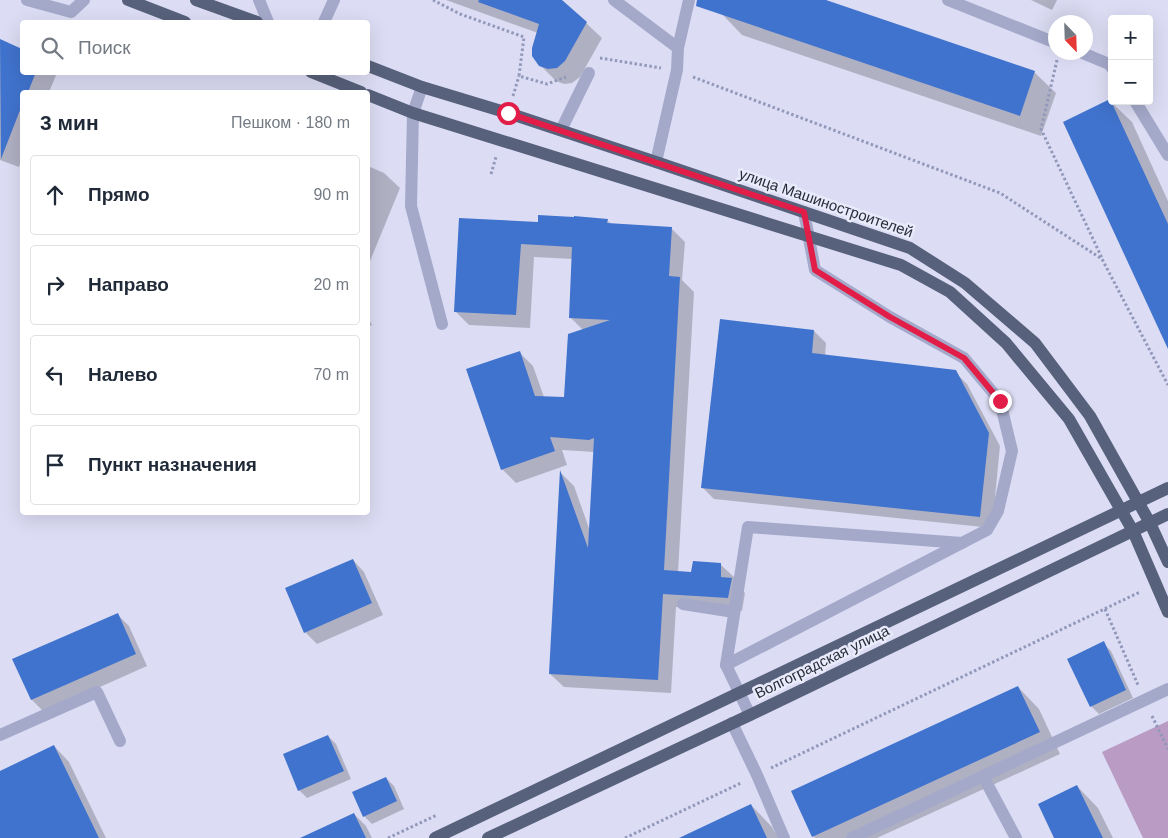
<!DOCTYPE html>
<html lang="ru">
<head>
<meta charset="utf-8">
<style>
	:root { --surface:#fff; --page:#f2f2f3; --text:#1f2937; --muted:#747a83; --line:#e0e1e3 }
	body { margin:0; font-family:Helvetica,sans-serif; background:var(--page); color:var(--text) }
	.controls { position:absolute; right:15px; top:15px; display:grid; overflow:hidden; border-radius:5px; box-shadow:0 5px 20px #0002 }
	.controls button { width:45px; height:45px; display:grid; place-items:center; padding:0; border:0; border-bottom:1px solid var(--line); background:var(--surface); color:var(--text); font:25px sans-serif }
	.compass { position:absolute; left:1048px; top:15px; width:45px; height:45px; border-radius:50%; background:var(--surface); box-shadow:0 5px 20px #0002; rotate:157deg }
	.stop { position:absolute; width:15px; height:15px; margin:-11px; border:4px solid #e11d48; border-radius:50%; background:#fff }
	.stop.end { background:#e11d48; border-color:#fff; box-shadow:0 1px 5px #0008 }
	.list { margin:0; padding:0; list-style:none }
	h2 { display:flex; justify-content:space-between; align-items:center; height:65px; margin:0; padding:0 20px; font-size:21px }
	h2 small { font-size:16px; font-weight:400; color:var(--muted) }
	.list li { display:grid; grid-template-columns:32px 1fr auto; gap:15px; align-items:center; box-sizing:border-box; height:80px; margin:0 10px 10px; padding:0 10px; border:1px solid var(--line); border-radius:5px }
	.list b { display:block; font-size:19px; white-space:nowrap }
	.list em { font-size:16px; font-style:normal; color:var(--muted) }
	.icon { flex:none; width:28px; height:28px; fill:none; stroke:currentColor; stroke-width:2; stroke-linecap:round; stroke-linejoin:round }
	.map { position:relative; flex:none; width:1168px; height:838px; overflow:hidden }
	.search { position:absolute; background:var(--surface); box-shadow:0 5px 20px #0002; left:20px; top:20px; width:350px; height:55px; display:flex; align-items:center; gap:12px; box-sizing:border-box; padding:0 18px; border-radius:5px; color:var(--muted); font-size:19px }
	.panel { position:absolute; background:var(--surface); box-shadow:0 5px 20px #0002; left:20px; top:90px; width:350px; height:425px; border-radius:5px }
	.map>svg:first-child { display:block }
	.green { fill:#b99bc4 }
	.shadow { fill:#0003 }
	.building { fill:#4073cd }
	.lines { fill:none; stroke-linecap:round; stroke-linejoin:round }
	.path { stroke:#9198b9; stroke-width:3; stroke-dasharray:2.5 2.5; stroke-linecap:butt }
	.minor { stroke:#a4a9ca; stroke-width:12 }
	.major { stroke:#58617b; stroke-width:12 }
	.route { stroke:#e11d48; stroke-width:6 }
	.labels { text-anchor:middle; stroke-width:5; stroke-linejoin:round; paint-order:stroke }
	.street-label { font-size:15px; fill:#282d38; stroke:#e9eafb }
</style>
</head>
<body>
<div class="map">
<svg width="1168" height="838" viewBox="0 0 1168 838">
	<rect width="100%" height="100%" fill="#dcddf4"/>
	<path class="green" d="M 1168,721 L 1168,838 L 1143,838 L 1102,752 Z"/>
	<g class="shadow">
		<path d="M 446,0 L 560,0 L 586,23 L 602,38 L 580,77 L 572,83 L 564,84 L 556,81 L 540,65 L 538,33 Z"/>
		<path d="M 725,0 L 822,0 L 1034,72 L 1056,93 L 1041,136 L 742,35 L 721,13 Z"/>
		<path d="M 1031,0 L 1057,0 L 1052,10 Z"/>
		<path d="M 0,41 L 22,50 L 22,72 L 57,73 L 49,92 L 22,92 L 22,158 L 19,167 L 0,160 Z"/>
		<path d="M 1110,101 L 1132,122 L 1168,201 L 1168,340 Z"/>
		<path d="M 368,166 L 384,173 L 400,188 L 368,266 Z"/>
		<path d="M 607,220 L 612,225 L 671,228 L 685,242 L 682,280 L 694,292 L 678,572 L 693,573 L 721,565 L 735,578 L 734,582 L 745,593 L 742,611 L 676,607 L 671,693 L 564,687 L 550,674 L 561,473 L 574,486 L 590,531 L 594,452 L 562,450 L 567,465 L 516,483 L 502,469 L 519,352 L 533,366 L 544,397 L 565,398 L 583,330 L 570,317 L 573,259 L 534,257 L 530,328 L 469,325 L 455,311 L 539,223 Z"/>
		<path d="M 368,317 L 372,325 L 368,327 Z"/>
		<path d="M 814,331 L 826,343 L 825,356 L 955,372 L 967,384 L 1000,446 L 992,528 L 714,499 L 702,487 Z"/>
		<path d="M 353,560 L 364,572 L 383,615 L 317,644 L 305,632 Z"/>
		<path d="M 117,614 L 129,626 L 147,666 L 44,712 L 32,700 L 14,660 Z"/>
		<path d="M 1103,643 L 1111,651 L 1133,698 L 1099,714 L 1091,706 Z"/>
		<path d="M 1018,687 L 1039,709 L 1060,754 L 877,838 L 815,838 L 813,836 Z"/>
		<path d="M 328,736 L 336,744 L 351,779 L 307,798 L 299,790 Z"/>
		<path d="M 54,746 L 69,762 L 106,838 L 0,838 L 0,772 Z"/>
		<path d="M 386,778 L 394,786 L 404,809 L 372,824 L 364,816 Z"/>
		<path d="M 1077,786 L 1098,808 L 1113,838 L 1056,838 Z"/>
		<path d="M 751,805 L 772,827 L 778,838 L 681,838 Z"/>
		<path d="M 354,814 L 366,826 L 372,838 L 303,838 Z"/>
	</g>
	<g class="building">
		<path d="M 479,0 L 562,0 L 587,22 L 565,61 L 557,68 L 548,69 L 539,66 L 532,56 L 532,48 L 539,24 L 478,2 Z"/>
		<path d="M 697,0 L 826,0 L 1035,71 L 1020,116 L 696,6 Z"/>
		<path d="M 0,39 L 22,49 L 22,72 L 36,72 L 28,92 L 22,92 L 22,105 L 1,159 Z"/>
		<path d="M 1110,99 L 1168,224 L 1168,349 L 1063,122 Z"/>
		<path d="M 538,215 L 574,217 L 574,216 L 608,219 L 607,223 L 672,227 L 669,276 L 680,277 L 664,570 L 691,572 L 693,561 L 721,563 L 721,577 L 732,578 L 728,598 L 663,594 L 658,680 L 549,674 L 560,470 L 588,548 L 594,438 L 589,440 L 550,437 L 555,451 L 501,470 L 466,369 L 520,351 L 535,396 L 564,397 L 568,334 L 610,320 L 569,318 L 572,247 L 521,244 L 516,315 L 454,312 L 459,218 L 538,222 Z"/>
		<path d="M 720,319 L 814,330 L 812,353 L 956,370 L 989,433 L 980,517 L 701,488 Z"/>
		<path d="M 353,559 L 372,603 L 304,633 L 285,588 Z"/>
		<path d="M 118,613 L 136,654 L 31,700 L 12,659 Z"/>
		<path d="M 1104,641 L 1126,690 L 1090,707 L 1067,659 Z"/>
		<path d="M 1018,686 L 1040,732 L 812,837 L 791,791 Z"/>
		<path d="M 328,735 L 344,771 L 298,791 L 283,754 Z"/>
		<path d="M 54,745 L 99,838 L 0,838 L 0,771 Z"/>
		<path d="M 386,777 L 397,801 L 363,817 L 352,792 Z"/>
		<path d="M 1077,785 L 1103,838 L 1054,838 L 1038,804 Z"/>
		<path d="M 751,804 L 767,838 L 679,838 Z"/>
		<path d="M 354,813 L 366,838 L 300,838 Z"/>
	</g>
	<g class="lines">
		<g class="path">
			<path d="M 433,0 L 460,14 L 524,37 L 519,76 L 547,84 L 566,77"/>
			<path d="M 600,58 L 661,68"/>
			<path d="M 1057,60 L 1041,129 L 1102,258"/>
			<path d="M 693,77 L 1000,193 L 1102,259 L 1168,385"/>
			<path d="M 513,96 L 519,76"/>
			<path d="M 491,174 L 496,157"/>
			<path d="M 1105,609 L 1138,685"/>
			<path d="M 1152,716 L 1168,749"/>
			<path d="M 771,768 L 1140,592"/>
			<path d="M 388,838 L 437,815"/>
			<path d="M 625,838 L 741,783"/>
		</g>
		<g class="minor">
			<path d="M 27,0 L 71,12 L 84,0"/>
			<path d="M 259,0 L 268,22"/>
			<path d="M 614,0 L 678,48"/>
			<path d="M 948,0 L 1056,43"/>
			<path d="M 324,22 L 334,0"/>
			<path d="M 1080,52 L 1109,64 L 1112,68"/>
			<path d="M 422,87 L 413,113 L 411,206 L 442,324"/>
			<path d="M 1135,101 L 1168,155"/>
			<path d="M 561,130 L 589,73"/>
			<path d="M 656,162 L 677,70 L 678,48 L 689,0"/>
			<path d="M 683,604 L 734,612"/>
			<path d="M 726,665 L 987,530 L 998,511 L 1012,451 L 1000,401 L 964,358 L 890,317 L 815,270 L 804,212"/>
			<path d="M 750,715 L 726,665 L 748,527 L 962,543"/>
			<path d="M 732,723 L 757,775 L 784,838"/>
			<path d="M 0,735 L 97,692 L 120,741"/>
			<path d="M 983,776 L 1016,838"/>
			<path d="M 852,838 L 1168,689"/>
		</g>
		<g class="major">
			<path d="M 128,0 L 185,22"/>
			<path d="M 196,0 L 257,22"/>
			<path d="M 368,66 L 422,87 L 508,113 L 656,162 L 910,248 L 965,283 L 1035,343 L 1090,416 L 1150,523 L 1168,562"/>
			<path d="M 311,72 L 361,92"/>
			<path d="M 368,95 L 413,113 L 901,265 L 950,292 L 1006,343 L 1069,419 L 1133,531 L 1168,612"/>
			<path d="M 435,838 L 1168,488"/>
			<path d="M 488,838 L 750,715 L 1168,514"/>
		</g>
	</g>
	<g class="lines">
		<path class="route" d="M 508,113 L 804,212 L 815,270 L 890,317 L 964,358 L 1000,401"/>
	</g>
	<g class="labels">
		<g class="street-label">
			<text transform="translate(826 203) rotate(19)" y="5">улица Машиностроителей</text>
			<text transform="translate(822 662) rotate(-26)" y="5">Волгоградская улица</text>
		</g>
	</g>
</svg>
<div class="controls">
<button>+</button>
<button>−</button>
</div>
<svg class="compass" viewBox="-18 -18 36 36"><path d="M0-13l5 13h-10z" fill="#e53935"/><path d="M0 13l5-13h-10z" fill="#747a83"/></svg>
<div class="stop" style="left:508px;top:113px"></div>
<div class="stop end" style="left:1000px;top:401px"></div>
<div class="search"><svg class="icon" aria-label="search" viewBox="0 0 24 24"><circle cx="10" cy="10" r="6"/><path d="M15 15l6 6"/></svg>Поиск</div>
<section class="panel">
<h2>3 мин<small>Пешком · 180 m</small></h2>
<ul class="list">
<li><svg class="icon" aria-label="ahead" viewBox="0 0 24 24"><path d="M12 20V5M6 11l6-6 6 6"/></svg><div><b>Прямо</b></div><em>90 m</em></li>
<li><svg class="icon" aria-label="right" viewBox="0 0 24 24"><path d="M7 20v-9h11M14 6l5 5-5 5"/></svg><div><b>Направо</b></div><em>20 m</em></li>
<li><svg class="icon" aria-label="left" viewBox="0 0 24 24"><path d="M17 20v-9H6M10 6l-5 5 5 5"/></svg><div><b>Налево</b></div><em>70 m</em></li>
<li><svg class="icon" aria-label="arrive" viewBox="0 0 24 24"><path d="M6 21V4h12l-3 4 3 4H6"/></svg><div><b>Пункт назначения</b></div></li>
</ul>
</section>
</div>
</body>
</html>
